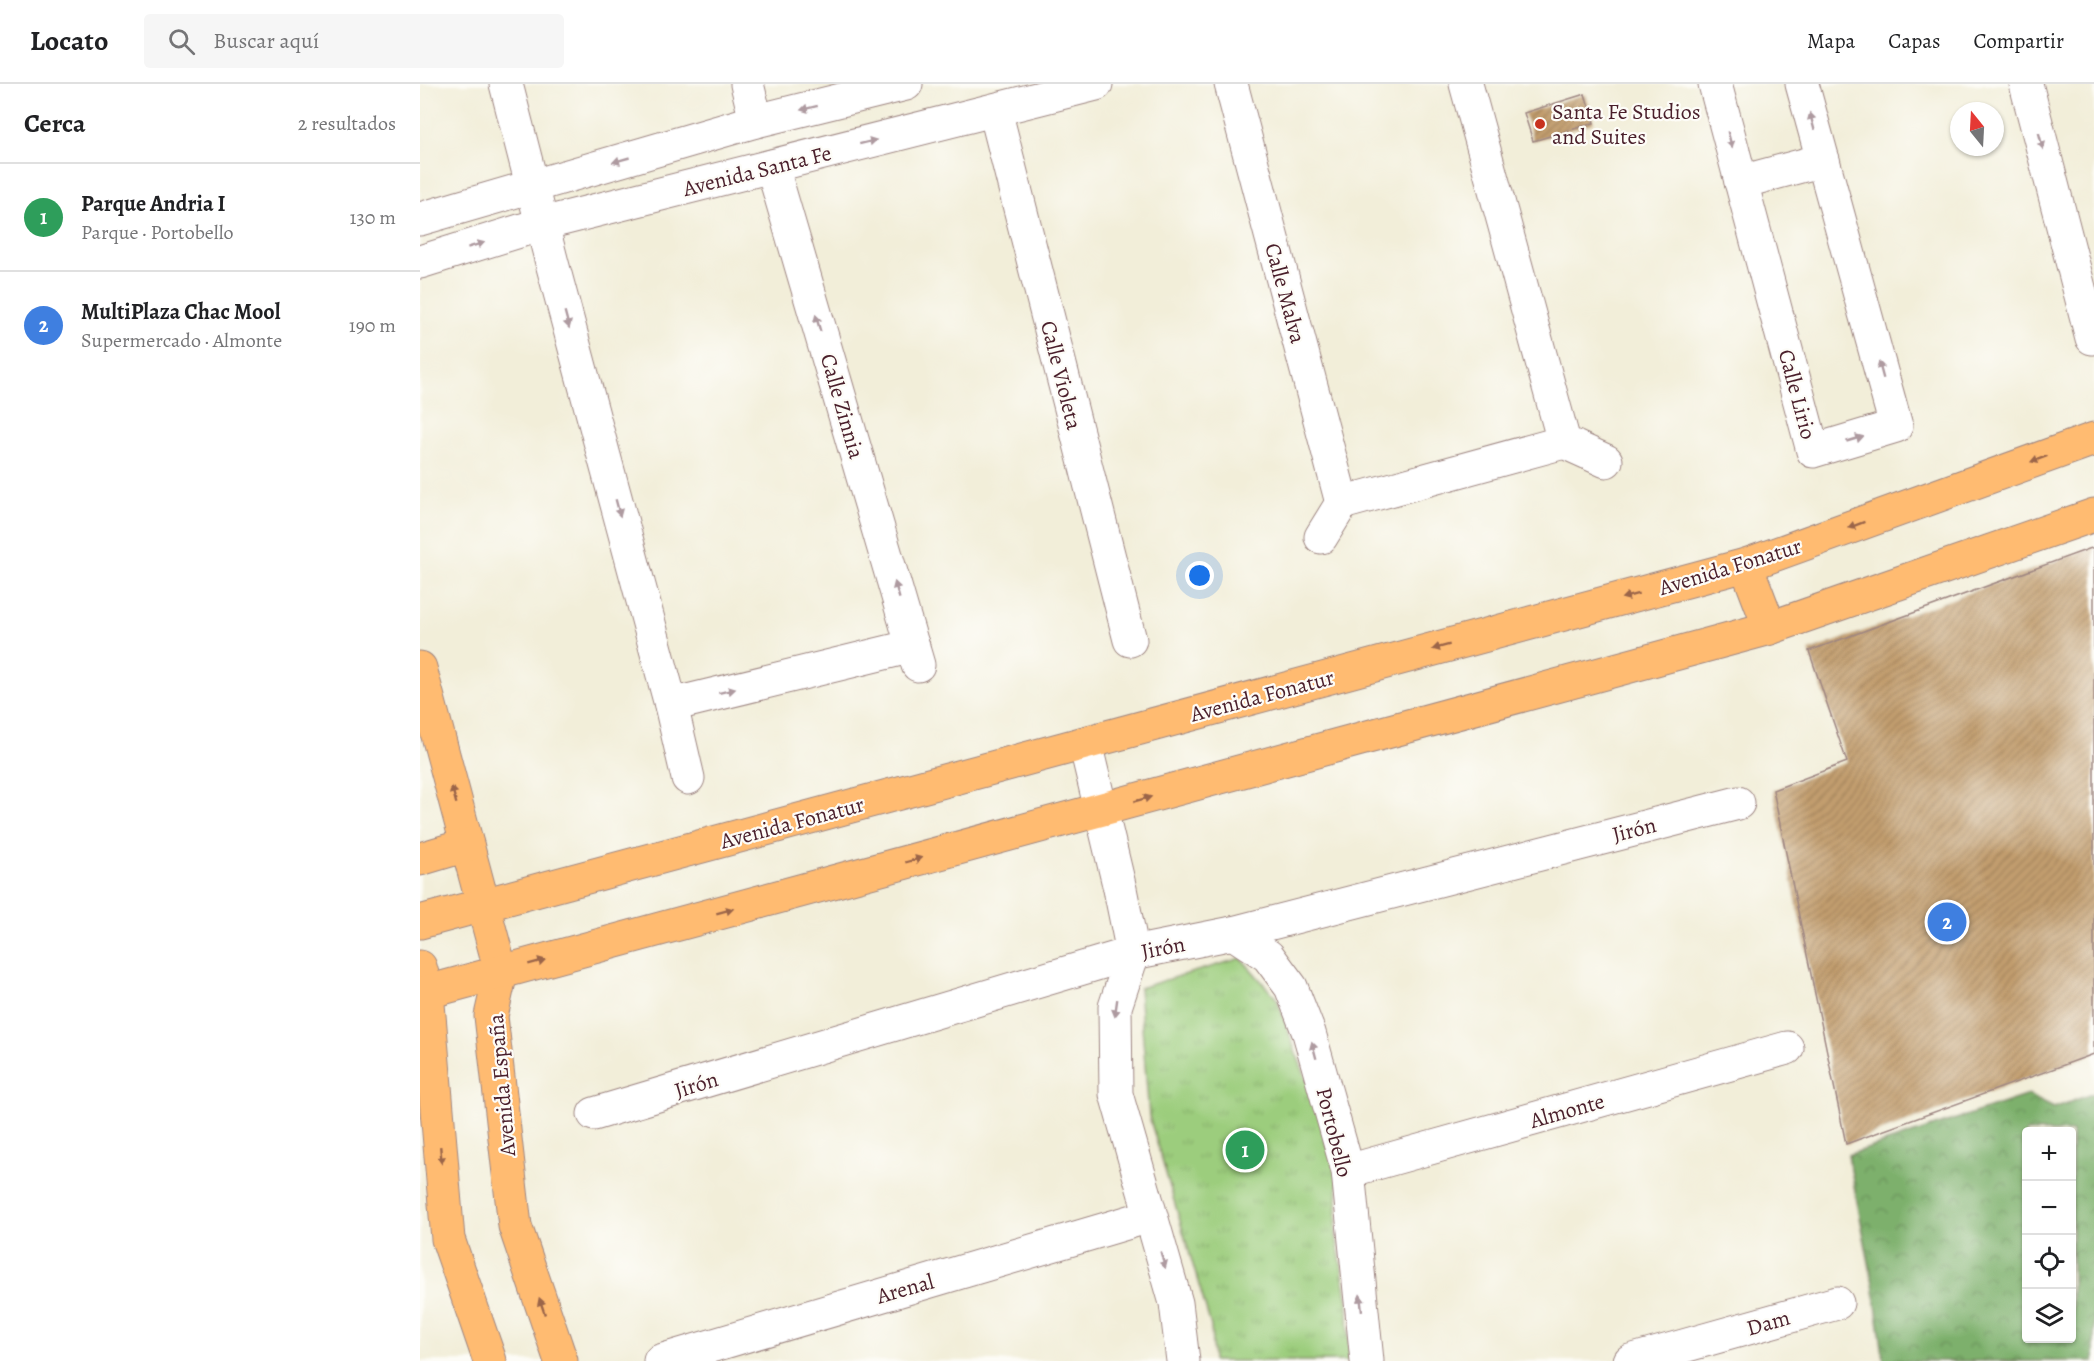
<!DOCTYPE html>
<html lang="es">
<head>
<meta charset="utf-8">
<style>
	:root { --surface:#fff; --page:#f6f6f6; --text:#202124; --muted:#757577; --line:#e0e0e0; --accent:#c8321e }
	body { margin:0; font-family:Alegreya,serif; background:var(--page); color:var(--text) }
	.controls { position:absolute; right:18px; bottom:18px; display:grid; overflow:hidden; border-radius:6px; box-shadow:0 2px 4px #0004 }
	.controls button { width:54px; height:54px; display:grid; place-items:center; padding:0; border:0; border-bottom:2px solid var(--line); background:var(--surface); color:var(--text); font:30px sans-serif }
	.compass { position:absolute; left:1530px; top:18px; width:54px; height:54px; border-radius:50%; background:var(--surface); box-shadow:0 2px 4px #0004; rotate:342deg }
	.you { position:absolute; left:780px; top:492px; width:21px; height:21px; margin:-15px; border:4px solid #fff; border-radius:50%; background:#1a73e8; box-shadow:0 0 0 9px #1a73e833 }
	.badge { display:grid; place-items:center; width:39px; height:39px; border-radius:50%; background:var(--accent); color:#fff; font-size:20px; font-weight:700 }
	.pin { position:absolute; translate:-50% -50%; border:3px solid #fff; box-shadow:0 2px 6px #0006 }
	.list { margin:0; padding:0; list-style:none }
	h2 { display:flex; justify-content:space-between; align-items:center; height:78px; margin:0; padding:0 24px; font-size:26px }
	h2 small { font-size:20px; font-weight:400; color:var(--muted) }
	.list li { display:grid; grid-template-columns:39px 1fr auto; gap:18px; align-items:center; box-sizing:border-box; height:108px; padding:0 24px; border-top:2px solid var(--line) }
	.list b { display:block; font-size:22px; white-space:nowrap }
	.list p { margin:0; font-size:20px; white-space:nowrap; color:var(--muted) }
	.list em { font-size:20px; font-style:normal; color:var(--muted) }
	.icon { flex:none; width:33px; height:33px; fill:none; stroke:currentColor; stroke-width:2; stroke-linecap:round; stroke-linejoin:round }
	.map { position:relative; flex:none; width:1674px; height:1277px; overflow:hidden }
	header { display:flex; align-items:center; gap:36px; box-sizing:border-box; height:84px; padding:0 30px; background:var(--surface); border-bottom:2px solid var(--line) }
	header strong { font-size:28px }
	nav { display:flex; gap:33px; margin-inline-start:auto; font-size:21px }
	.search { width:420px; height:54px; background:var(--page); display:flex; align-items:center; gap:15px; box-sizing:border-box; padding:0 21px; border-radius:6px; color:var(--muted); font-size:22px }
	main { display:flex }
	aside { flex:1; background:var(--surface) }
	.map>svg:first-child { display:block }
	.forest { fill:url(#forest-crowns); stroke:#64684c; stroke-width:1.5; fill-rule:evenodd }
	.park { fill:url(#park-tufts); stroke:#737654; stroke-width:1.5 }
	.building { fill:url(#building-hatch) }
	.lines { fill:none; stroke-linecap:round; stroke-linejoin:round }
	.minor-casing { stroke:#9e8682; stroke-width:35 }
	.major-casing { stroke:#9e8682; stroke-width:35 }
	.minor { stroke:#fff; stroke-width:33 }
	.major { stroke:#ffbb71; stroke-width:33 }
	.oneway { fill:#ae9aa0 }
	.oneway2 { fill:#9b654a }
	.poi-dot { fill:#c8321e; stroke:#fdfcf7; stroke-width:2 }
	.labels { text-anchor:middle; stroke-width:4.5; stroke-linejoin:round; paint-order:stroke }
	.poi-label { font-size:22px; fill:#4a1f2b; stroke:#fdfcf7; text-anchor:start }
	.street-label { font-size:22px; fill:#4a1f2b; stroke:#fdfcf7 }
</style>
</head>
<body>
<header>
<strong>Locato</strong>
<div class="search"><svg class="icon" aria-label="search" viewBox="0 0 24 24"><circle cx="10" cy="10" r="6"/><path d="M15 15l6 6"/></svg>Buscar aquí</div>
<nav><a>Mapa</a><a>Capas</a><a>Compartir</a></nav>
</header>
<main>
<aside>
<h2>Cerca<small>2 resultados</small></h2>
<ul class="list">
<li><span class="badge" style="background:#2e9e5b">1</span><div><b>Parque Andria I</b><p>Parque · Portobello</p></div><em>130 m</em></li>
<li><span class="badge" style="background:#3f7fe0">2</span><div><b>MultiPlaza Chac Mool</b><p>Supermercado · Almonte</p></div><em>190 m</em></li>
</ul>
</aside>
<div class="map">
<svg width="1674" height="1277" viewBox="0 0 1674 1277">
	<defs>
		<pattern id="forest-crowns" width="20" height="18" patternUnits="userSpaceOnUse" patternTransform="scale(1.5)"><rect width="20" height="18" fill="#7db06c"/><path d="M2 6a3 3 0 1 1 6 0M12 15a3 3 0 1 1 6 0" fill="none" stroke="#688f59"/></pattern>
		<pattern id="park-tufts" width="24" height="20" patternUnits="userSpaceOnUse" patternTransform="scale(1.5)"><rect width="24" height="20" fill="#9ccd7d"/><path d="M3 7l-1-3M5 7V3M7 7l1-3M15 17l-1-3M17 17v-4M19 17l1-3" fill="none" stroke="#88b06c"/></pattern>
		<pattern id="building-hatch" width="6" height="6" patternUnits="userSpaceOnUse" patternTransform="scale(1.5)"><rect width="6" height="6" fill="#c29e6e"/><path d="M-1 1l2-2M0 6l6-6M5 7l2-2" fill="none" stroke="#a0805b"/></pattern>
	</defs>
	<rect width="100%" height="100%" fill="#fdfcf7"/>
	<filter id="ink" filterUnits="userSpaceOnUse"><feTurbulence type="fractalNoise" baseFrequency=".0167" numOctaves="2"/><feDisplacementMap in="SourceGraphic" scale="12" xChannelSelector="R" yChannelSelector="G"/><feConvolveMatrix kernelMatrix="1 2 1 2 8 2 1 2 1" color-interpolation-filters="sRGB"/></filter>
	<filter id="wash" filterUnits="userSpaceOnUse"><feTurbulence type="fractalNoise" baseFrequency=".008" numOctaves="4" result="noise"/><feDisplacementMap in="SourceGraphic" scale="24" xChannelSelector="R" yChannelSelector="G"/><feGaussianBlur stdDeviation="1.35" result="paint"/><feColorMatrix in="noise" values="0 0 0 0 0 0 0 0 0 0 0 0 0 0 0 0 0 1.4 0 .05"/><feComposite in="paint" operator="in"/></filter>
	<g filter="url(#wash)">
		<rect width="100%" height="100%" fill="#f2eed9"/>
		<path class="forest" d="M 1674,1009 L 1674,1277 L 1464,1277 L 1453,1199 L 1428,1071 L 1608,1011 L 1634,1024 ZM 1606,1048 L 1652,1048 L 1652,1254 L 1606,1254 Z"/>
		<path class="park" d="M 821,874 L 857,915 L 876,969 L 905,1040 L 918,1092 L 916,1151 L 928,1218 L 929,1277 L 793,1277 L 791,1242 L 729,1032 L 719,904 Z"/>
		<g id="blocks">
			<g class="building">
				<path d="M 1165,10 L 1174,39 L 1113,57 L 1104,29 Z"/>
				<path d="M 1674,463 L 1674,970 L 1426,1060 L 1353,706 L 1427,678 L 1389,567 Z"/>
			</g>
		</g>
	</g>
	<g filter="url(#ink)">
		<use href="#blocks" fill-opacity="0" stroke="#9e8682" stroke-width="1.5"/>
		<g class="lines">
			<g class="minor-casing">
				<g id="minor">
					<path d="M 86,0 L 132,179 L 251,621 L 268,694"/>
					<path d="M 327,0 L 336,37"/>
					<path d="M 811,0 L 922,419"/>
					<path d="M 1046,0 L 1144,358"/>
					<path d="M 1295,0 L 1393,367 L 1476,342 L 1382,0"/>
					<path d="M 1606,0 L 1672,254"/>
					<path d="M 575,26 L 710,556"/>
					<path d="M 352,82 L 498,581"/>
					<path d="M 1321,98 L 1403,76"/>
					<path d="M 0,135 L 336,37 L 486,0"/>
					<path d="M 0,178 L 122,140 L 676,0"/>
					<path d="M 901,453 L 922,419 L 1144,358 L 1186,377"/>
					<path d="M 251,621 L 493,562"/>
					<path d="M 665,659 L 700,805 L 713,869"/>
					<path d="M 813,849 L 848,872 L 871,903 L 889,949 L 928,1087 L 947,1277"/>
					<path d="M 713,869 L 695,923 L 696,1010 L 756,1219 L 763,1277"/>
					<path d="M 174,1030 L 713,869 L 813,849 L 1318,719"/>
					<path d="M 928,1087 L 1367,964"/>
					<path d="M 240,1277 L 730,1132"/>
					<path d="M 1210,1277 L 1417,1219"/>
				</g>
			</g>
			<g class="major-casing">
				<g id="major">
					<path d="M 1326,481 L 1350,544"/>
					<path d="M 0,584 L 81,888 L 71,932 L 95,1142 L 141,1277"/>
					<path d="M 0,775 L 47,761"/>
					<path d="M 0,838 L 1326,481 L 1674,355"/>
					<path d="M 0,883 L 7,908 L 28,1155 L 70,1277"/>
					<path d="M 0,910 L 1350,544 L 1674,431"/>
				</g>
			</g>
			<use href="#minor" class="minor"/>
			<use href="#major" class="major"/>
		</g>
		<defs><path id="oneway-solid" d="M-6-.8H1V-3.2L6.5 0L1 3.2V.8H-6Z" transform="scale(1.5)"/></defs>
		<g class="oneway">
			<use href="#oneway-solid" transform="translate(389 24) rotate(166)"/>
			<use href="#oneway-solid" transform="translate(1392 37) rotate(-105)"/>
			<use href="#oneway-solid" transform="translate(1310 56) rotate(75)"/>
			<use href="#oneway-solid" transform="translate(1621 57) rotate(75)"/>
			<use href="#oneway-solid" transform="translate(448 58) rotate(-14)"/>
			<use href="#oneway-solid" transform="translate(201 76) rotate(164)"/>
			<use href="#oneway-solid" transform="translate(56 161) rotate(-17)"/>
			<use href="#oneway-solid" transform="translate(147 236) rotate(75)"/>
			<use href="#oneway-solid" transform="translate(398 239) rotate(-106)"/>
			<use href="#oneway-solid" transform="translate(1461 286) rotate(-105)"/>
			<use href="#oneway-solid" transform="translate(1435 355) rotate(-17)"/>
			<use href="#oneway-solid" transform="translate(198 424) rotate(75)"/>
			<use href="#oneway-solid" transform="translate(477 506) rotate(-106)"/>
			<use href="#oneway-solid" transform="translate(307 607) rotate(-14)"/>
			<use href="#oneway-solid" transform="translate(696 924) rotate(98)"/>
			<use href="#oneway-solid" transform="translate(894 966) rotate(-105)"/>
			<use href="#oneway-solid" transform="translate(743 1176) rotate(74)"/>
			<use href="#oneway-solid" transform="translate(941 1219) rotate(-96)"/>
		</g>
		<g class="oneway2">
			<use href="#oneway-solid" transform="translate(1619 375) rotate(160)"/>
			<use href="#oneway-solid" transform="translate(1436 441) rotate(160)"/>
			<use href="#oneway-solid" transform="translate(1210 512) rotate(165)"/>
			<use href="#oneway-solid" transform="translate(1021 563) rotate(165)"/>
			<use href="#oneway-solid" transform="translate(34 711) rotate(-105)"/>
			<use href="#oneway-solid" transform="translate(723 715) rotate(-15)"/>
			<use href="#oneway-solid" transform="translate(494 776) rotate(-15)"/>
			<use href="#oneway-solid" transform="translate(305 827) rotate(-15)"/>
			<use href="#oneway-solid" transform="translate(117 878) rotate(-15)"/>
			<use href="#oneway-solid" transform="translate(21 1071) rotate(85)"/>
			<use href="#oneway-solid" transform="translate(122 1222) rotate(-109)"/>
		</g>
	</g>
	<circle class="poi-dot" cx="1120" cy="40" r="6"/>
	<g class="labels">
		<g class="poi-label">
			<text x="1132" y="35">Santa Fe Studios<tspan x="1132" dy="25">and Suites</tspan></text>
		</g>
		<g class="street-label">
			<text transform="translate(337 86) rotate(-14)" y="8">Avenida Santa Fe</text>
			<text transform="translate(866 209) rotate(75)" y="8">Calle Malva</text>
			<text transform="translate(642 291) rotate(76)" y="8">Calle Violeta</text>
			<text transform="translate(1378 310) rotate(75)" y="8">Calle Lirio</text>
			<text transform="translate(423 322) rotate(74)" y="8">Calle Zinnia</text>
			<text transform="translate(1310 482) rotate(-17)" y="8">Avenida Fonatur</text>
			<text transform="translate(842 611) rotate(-15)" y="8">Avenida Fonatur</text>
			<text transform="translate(372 738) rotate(-15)" y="8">Avenida Fonatur</text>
			<text transform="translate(1214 745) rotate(-14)" y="8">Jirón</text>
			<text transform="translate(743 863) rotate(-11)" y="8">Jirón</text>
			<text transform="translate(276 1000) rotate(-17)" y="8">Jirón</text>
			<text transform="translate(81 1001) rotate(-95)" y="8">Avenida España</text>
			<text transform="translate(1147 1026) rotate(-16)" y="8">Almonte</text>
			<text transform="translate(915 1048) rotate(76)" y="8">Portobello</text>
			<text transform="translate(485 1204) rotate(-16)" y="8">Arenal</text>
			<text transform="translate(1348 1238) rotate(-16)" y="8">Dam</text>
		</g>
	</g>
</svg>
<div class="controls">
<button>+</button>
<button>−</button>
<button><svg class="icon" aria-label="locate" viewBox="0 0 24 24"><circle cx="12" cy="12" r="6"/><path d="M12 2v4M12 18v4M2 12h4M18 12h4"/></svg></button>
<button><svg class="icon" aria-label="layers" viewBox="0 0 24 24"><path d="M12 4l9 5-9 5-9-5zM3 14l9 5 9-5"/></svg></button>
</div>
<svg class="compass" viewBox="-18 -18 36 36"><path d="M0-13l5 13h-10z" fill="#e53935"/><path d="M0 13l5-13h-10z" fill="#757577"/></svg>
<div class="you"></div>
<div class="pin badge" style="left:825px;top:1066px;background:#2e9e5b">1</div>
<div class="pin badge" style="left:1527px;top:838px;background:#3f7fe0">2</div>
</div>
</main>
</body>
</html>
